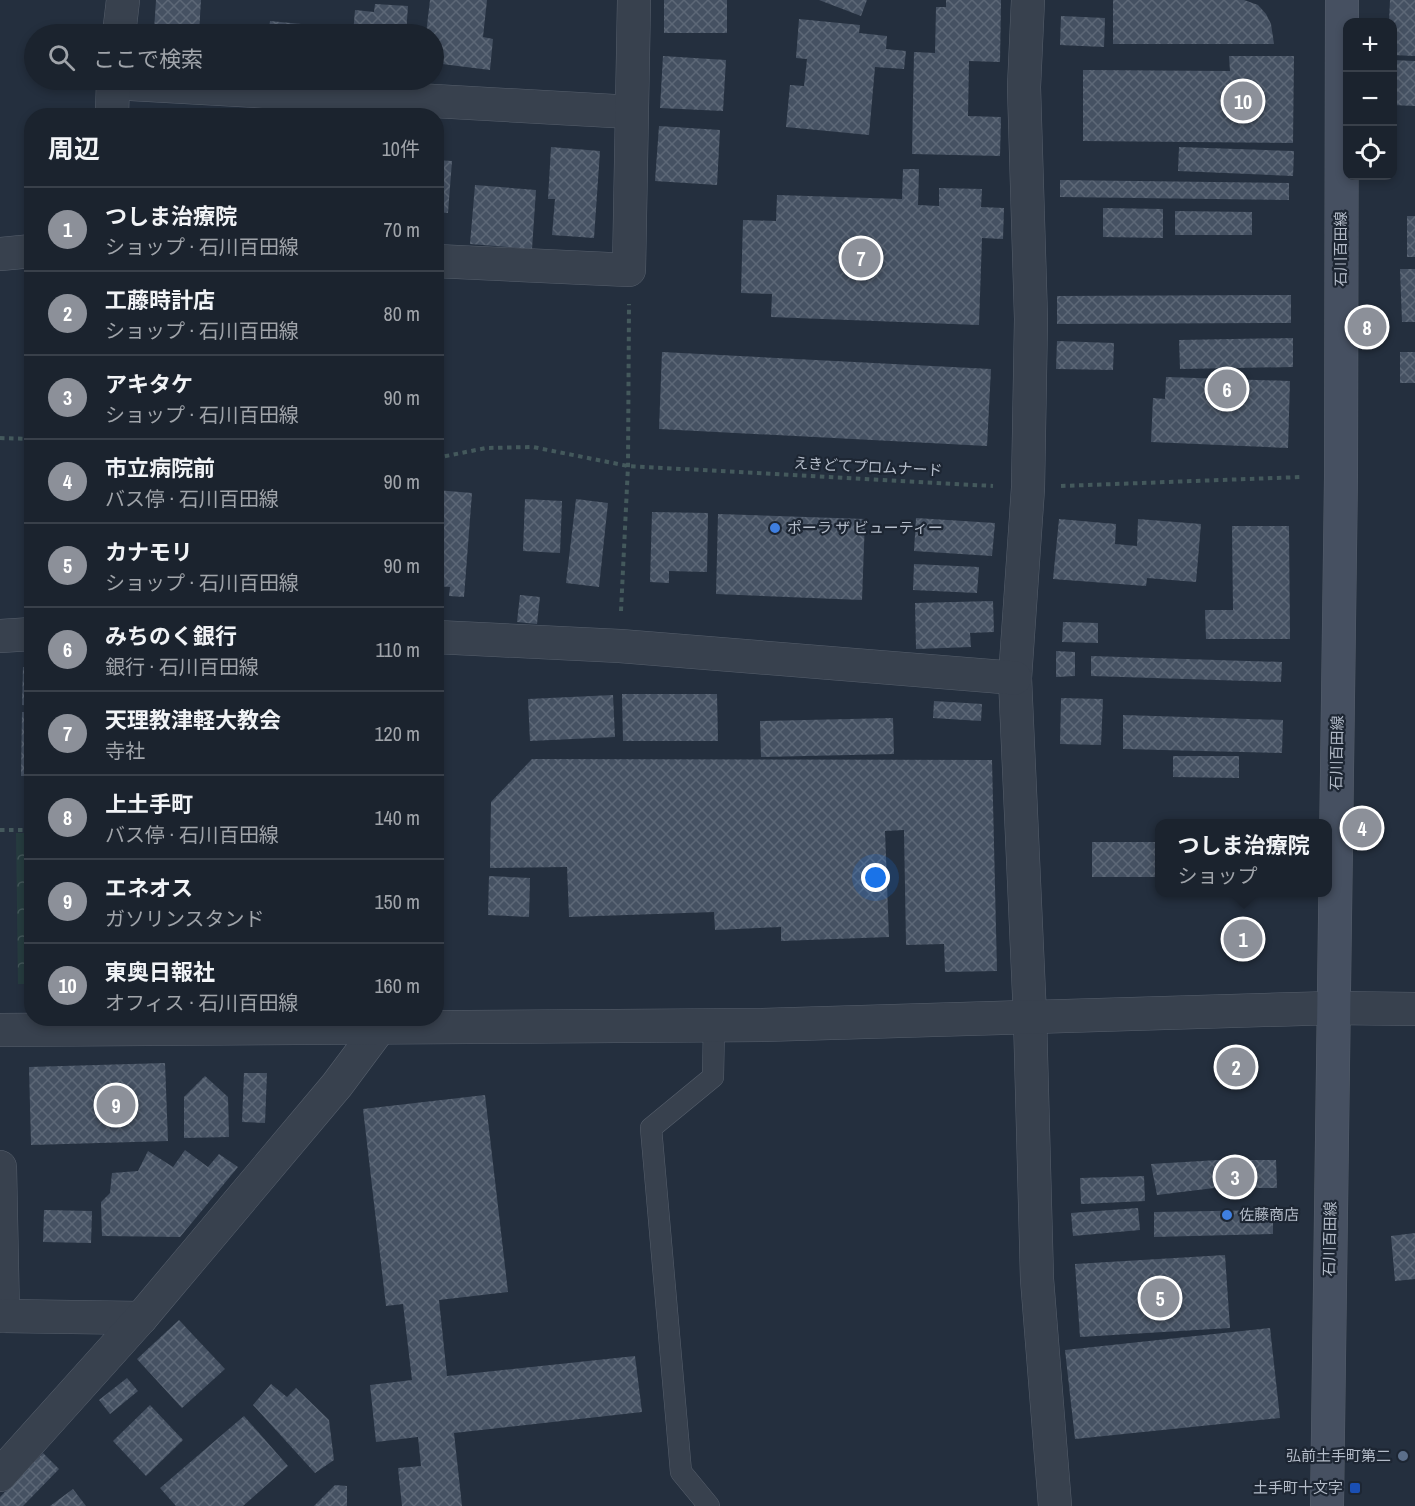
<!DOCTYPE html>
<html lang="ja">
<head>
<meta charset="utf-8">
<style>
	:root { --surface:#1b232e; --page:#242b36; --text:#f1f3f6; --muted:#a0a4aa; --line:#39404a; --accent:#8c9099 }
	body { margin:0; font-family:"Archivo Narrow","Noto Sans JP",sans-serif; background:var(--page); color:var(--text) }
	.controls { position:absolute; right:18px; top:18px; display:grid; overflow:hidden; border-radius:12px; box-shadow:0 3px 9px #0003 }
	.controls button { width:54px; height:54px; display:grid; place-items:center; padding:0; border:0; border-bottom:2px solid var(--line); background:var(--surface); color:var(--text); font:30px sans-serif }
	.you { position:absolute; left:876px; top:878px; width:21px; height:21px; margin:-15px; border:4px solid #fff; border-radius:50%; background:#1a73e8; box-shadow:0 0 0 9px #1a73e833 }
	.badge { display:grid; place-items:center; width:39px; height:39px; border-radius:50%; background:var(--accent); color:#fff; font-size:20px; font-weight:700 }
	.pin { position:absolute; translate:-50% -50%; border:3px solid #fff; box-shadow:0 2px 6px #0006 }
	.popup { position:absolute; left:1155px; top:819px; width:177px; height:78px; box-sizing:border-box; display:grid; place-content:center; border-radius:12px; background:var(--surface); filter:drop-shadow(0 2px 4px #0005); font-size:20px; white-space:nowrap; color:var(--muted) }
	.popup b { font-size:22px; color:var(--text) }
	.popup::after { content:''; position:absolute; left:50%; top:100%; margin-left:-12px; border:12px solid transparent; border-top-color:var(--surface) }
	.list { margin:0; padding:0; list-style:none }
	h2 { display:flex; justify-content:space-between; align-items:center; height:78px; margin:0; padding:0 24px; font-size:26px }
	h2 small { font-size:20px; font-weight:400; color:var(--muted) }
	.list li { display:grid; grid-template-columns:39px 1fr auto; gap:18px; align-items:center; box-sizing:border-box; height:84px; padding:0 24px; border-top:2px solid var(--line) }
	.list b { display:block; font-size:22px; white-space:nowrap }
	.list p { margin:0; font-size:20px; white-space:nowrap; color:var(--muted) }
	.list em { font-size:20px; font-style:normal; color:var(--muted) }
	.icon { flex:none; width:33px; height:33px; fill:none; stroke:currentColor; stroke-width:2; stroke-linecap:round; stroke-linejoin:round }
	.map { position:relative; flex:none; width:1415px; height:1506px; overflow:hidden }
	.search { position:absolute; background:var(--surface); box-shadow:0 3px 9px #0003; left:24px; top:24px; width:420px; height:66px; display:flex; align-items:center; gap:15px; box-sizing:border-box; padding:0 21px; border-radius:33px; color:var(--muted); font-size:22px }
	.panel { position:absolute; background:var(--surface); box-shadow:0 3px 9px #0003; left:24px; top:108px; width:420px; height:918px; border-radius:24px }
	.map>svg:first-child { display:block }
	.park { fill:url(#park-crowns) }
	.building { fill:url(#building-cross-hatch) }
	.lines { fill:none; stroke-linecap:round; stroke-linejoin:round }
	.service-casing { stroke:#565f6c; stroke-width:22 }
	.minor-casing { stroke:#565f6c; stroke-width:34 }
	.tertiary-casing { stroke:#565f6c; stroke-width:34 }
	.secondary-casing { stroke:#565f6c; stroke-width:34 }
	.path { stroke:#44595c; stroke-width:4; stroke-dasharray:4.5 4.5; stroke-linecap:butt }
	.service { stroke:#38414e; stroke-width:21 }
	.minor { stroke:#38414e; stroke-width:33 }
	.tertiary { stroke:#38414e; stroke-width:33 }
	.secondary { stroke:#465061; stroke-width:33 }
	.shop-dot { fill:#3f7fe0; stroke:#1d2633; stroke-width:2 }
	.service-dot { fill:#5c6f8a; stroke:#1d2633; stroke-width:2 }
	.transit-dot { fill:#1a4fb4; stroke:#1d2633; stroke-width:2 }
	.labels { text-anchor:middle; stroke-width:4.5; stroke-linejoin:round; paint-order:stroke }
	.street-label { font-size:15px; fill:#b4bcc9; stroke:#1d2633 }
	.poi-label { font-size:15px; fill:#b4bcc9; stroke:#1d2633; text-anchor:start }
</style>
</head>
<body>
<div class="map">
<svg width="1415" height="1506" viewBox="0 0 1415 1506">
	<defs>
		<pattern id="park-crowns" width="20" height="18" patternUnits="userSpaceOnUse" patternTransform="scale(1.5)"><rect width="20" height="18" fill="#263c3f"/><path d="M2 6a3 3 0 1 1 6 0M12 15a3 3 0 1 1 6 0" fill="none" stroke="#435659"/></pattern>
		<pattern id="building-cross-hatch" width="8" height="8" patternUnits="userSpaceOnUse" patternTransform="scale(1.5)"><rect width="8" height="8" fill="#455162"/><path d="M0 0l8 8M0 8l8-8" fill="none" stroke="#5d6877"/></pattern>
	</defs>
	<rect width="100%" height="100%" fill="#242f3e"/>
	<path class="park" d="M 16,833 L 31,833 L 31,984 L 18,984 Z"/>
	<g class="building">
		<path d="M 156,0 L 201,0 L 199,33 L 154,31 Z"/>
		<path d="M 430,0 L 487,0 L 483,37 L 493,39 L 490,70 L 434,63 L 434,34 L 426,34 Z"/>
		<rect x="664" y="0" width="63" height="33"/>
		<path d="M 819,0 L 867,0 L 861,16 Z"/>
		<path d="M 946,0 L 1001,0 L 1000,62 L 969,61 L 968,116 L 1001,117 L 1000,156 L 912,154 L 914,52 L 935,53 L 936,7 L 946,7 Z"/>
		<path d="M 1113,0 L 1244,0 L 1258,5 L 1266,14 L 1271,24 L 1274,44 L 1113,44 Z"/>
		<path d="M 1390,0 L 1415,0 L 1415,56 L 1392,55 L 1392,22 L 1389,22 Z"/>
		<path d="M 375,4 L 408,6 L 406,34 L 353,34 L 355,10 L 374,12 Z"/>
		<path d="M 1061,16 L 1105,18 L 1104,47 L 1060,45 Z"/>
		<path d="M 799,19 L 860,25 L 859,33 L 887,36 L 886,49 L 906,51 L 904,69 L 875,67 L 869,135 L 786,127 L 790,85 L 804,86 L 807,59 L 796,58 Z"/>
		<path d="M 270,21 L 342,28 L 341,34 L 268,34 Z"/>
		<path d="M 663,56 L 726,60 L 723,111 L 660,108 Z"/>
		<path d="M 1229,56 L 1294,56 L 1293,143 L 1083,141 L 1083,70 L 1230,71 Z"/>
		<path d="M 1392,60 L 1415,61 L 1415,106 L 1392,105 Z"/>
		<path d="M 195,108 L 234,110 L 234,116 L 195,116 Z"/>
		<path d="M 241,110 L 272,111 L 272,116 L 241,116 Z"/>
		<path d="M 659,126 L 720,130 L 717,185 L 655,181 Z"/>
		<path d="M 551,147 L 600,151 L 594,238 L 552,235 L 555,199 L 548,199 Z"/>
		<path d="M 1179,147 L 1294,151 L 1293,176 L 1178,171 Z"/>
		<path d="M 436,160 L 452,161 L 448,213 L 436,212 Z"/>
		<path d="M 903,169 L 919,169 L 918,205 L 939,206 L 939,188 L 982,189 L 981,207 L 1004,208 L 1003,239 L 982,238 L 979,325 L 771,317 L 772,294 L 741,293 L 743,220 L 776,221 L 777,195 L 902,199 Z"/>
		<path d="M 1060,180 L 1289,183 L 1289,200 L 1060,197 Z"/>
		<path d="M 475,185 L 536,190 L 532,249 L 470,244 Z"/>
		<path d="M 1103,208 L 1163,209 L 1163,238 L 1103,237 Z"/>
		<path d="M 1175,211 L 1252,212 L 1252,235 L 1175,235 Z"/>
		<rect x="1407" y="216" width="8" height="41"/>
		<path d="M 1400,269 L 1415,269 L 1415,322 L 1402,322 Z"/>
		<path d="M 1291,295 L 1291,323 L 1057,324 L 1057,296 Z"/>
		<path d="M 1293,338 L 1293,367 L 1180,369 L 1179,340 Z"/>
		<path d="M 1057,341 L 1114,343 L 1113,370 L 1056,369 Z"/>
		<path d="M 662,352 L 991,369 L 987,446 L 659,429 Z"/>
		<rect x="1400" y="352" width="15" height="31"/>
		<path d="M 1166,377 L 1290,381 L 1288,448 L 1151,442 L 1153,398 L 1165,399 Z"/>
		<path d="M 436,490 L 472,493 L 464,597 L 449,596 L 450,587 L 436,586 Z"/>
		<path d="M 525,499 L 562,501 L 560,553 L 523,551 Z"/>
		<path d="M 576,499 L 608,503 L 599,587 L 566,583 Z"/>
		<path d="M 652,512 L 708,513 L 707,572 L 669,571 L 669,583 L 650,582 Z"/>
		<path d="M 718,514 L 865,519 L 862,600 L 716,594 Z"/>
		<path d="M 916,518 L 995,523 L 992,556 L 914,551 Z"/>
		<path d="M 1059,519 L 1116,524 L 1115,544 L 1137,546 L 1138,519 L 1201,524 L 1196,582 L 1147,578 L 1146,586 L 1053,579 Z"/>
		<path d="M 1232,526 L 1289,526 L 1290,639 L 1206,639 L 1205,610 L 1233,610 Z"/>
		<path d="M 914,564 L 979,567 L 977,593 L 913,590 Z"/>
		<path d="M 520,595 L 540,597 L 537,624 L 517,622 Z"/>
		<path d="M 993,601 L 994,632 L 970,633 L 971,647 L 916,649 L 915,603 Z"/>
		<path d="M 1063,622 L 1098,623 L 1098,643 L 1062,642 Z"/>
		<path d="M 1056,651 L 1075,652 L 1075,676 L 1056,677 Z"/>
		<path d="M 1091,656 L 1282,662 L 1281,682 L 1091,676 Z"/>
		<path d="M 23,667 L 32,667 L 32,706 L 22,705 Z"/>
		<path d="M 622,694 L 717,694 L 718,741 L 623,741 Z"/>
		<path d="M 613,695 L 615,737 L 530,741 L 528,699 Z"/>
		<path d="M 1061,698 L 1103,699 L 1101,745 L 1060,744 Z"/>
		<path d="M 934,701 L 982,704 L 981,721 L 933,718 Z"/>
		<path d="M 22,712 L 32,712 L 32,776 L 21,776 Z"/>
		<path d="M 1123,715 L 1283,720 L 1282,753 L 1123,749 Z"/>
		<path d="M 893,718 L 894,754 L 761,757 L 760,721 Z"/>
		<path d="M 1173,756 L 1239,756 L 1239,778 L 1173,777 Z"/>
		<path d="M 532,759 L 992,760 L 997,971 L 945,972 L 944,944 L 906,945 L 904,830 L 885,831 L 889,937 L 781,941 L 781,927 L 715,930 L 714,912 L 569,917 L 567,867 L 490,868 L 491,802 Z"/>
		<rect x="1092" y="842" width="67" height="35"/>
		<path d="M 489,876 L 530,878 L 529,917 L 488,915 Z"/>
		<path d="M 165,1063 L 168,1141 L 31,1145 L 29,1067 Z"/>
		<path d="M 244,1073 L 267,1073 L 265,1123 L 242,1122 Z"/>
		<path d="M 205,1076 L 228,1097 L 229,1137 L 184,1138 L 184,1097 Z"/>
		<path d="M 485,1095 L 508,1292 L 439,1300 L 447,1376 L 635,1356 L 642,1412 L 454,1433 L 462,1506 L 402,1506 L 398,1468 L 421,1466 L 418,1437 L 376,1442 L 370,1385 L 412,1380 L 403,1304 L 386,1306 L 363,1109 Z"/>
		<path d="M 185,1150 L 208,1167 L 219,1154 L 238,1167 L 180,1237 L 102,1236 L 101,1202 L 110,1193 L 112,1173 L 138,1171 L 148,1151 L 173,1167 Z"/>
		<path d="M 1218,1160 L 1276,1160 L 1277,1188 L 1214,1188 L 1157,1195 L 1151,1164 Z"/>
		<path d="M 1144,1176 L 1145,1201 L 1081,1204 L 1080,1178 Z"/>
		<path d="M 1138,1208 L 1140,1230 L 1073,1236 L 1071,1213 Z"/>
		<path d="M 44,1210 L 92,1211 L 91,1243 L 43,1242 Z"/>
		<path d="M 1273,1210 L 1273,1234 L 1154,1237 L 1154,1212 Z"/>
		<path d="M 1415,1233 L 1415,1279 L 1395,1281 L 1391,1236 Z"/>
		<path d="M 1225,1255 L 1230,1328 L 1080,1337 L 1075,1264 Z"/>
		<path d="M 179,1320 L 225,1369 L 182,1408 L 137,1359 Z"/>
		<path d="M 1270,1328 L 1280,1418 L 1075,1439 L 1065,1350 Z"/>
		<path d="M 127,1378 L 138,1391 L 110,1414 L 99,1400 Z"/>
		<path d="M 271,1384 L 287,1397 L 296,1388 L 329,1420 L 334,1460 L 315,1473 L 253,1405 Z"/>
		<path d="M 150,1405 L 183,1440 L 146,1476 L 113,1441 Z"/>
		<path d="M 244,1416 L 288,1466 L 243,1506 L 176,1506 L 160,1488 Z"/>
		<path d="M 43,1453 L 59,1469 L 23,1506 L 0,1506 L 0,1497 Z"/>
		<path d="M 335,1485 L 347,1486 L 347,1506 L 314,1506 Z"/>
		<path d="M 73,1489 L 86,1506 L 50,1506 Z"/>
	</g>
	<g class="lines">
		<g class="service-casing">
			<path id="service" d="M 709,1506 L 681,1472 L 651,1128 L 713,1077 L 714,1025"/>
		</g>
		<g class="minor-casing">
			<g id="minor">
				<path d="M 1028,0 L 1024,87 L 1031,319 L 1028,488 L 1015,678 L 1030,1017 L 1037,1279 L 1055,1506"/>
				<path d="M 119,34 L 123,0"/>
				<path d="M 113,83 L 631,112"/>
				<path d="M 112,116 L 113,80"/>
				<path d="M 0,254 L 32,251"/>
				<path d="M 436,261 L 629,270 L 634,0"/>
				<path d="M 0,636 L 32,634"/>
				<path d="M 436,637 L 620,646 L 1015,678"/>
				<path d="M 0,1167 L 3,1316 L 0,1316"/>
				<path d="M 3,1316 L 141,1318"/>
				<path d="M 0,1475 L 141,1318 L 337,1085 L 381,1026"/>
			</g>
		</g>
		<g class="tertiary-casing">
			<path id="tertiary" d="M 0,1030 L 762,1025 L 1333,1008 L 1415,1009"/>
		</g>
		<g class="secondary-casing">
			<path id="secondary" d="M 1327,1506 L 1341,477 L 1342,0"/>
		</g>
		<g class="path">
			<path d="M 0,438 L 32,439"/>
			<path d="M 436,458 L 486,448 L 533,447 L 628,466 L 993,486"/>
			<path d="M 1061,486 L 1301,477"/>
			<path d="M 621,611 L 628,466 L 629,304"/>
			<path d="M 0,830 L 32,830"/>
		</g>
		<use href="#service" class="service"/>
		<use href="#minor" class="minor"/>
		<use href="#tertiary" class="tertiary"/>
		<use href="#secondary" class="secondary"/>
	</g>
	<g class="shop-dot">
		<circle cx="775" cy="528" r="6"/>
		<circle cx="1227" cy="1215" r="6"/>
	</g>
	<circle class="service-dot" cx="1403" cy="1456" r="6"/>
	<rect class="transit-dot" x="1349" y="1482" width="12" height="12" rx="3"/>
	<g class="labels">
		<g class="street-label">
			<text transform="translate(1341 249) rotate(-90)" y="5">石川百田線</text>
			<text transform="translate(868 467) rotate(3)" y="5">えきどてプロムナード</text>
			<text transform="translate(1337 753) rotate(-89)" y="5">石川百田線</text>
			<text transform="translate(1330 1239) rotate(-89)" y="5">石川百田線</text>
		</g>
		<g class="poi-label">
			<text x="787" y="533">ポーラ ザ ビューティー</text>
			<text x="1239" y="1220">佐藤商店</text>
			<text x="1391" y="1461" text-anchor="end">弘前土手町第二</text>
			<text x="1343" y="1493" text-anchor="end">土手町十文字</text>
		</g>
	</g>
</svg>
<div class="controls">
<button>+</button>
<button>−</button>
<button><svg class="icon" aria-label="locate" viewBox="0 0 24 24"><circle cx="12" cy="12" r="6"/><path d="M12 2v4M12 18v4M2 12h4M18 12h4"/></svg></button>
</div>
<div class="you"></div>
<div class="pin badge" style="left:1243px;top:939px">1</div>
<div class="popup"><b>つしま治療院</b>ショップ</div>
<div class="pin badge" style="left:1236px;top:1067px">2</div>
<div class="pin badge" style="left:1235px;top:1177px">3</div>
<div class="pin badge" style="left:1362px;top:828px">4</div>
<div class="pin badge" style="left:1160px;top:1298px">5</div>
<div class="pin badge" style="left:1227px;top:389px">6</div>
<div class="pin badge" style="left:861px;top:258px">7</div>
<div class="pin badge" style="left:1367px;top:327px">8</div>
<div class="pin badge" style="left:116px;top:1105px">9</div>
<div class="pin badge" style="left:1243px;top:101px">10</div>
<div class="search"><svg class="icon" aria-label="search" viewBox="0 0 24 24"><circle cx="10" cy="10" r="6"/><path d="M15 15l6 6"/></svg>ここで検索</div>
<section class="panel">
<h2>周辺<small>10件</small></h2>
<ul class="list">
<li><span class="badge">1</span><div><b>つしま治療院</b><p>ショップ · 石川百田線</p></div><em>70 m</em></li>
<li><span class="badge">2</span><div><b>工藤時計店</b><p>ショップ · 石川百田線</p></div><em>80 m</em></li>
<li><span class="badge">3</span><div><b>アキタケ</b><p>ショップ · 石川百田線</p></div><em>90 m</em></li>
<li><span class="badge">4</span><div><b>市立病院前</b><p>バス停 · 石川百田線</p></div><em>90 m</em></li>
<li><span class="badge">5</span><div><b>カナモリ</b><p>ショップ · 石川百田線</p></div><em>90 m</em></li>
<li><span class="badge">6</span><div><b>みちのく銀行</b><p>銀行 · 石川百田線</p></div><em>110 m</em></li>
<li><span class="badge">7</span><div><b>天理教津軽大教会</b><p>寺社</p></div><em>120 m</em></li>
<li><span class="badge">8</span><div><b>上土手町</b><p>バス停 · 石川百田線</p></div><em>140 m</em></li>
<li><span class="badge">9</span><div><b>エネオス</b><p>ガソリンスタンド</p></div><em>150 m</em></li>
<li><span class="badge">10</span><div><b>東奥日報社</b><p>オフィス · 石川百田線</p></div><em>160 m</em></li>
</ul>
</section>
</div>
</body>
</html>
